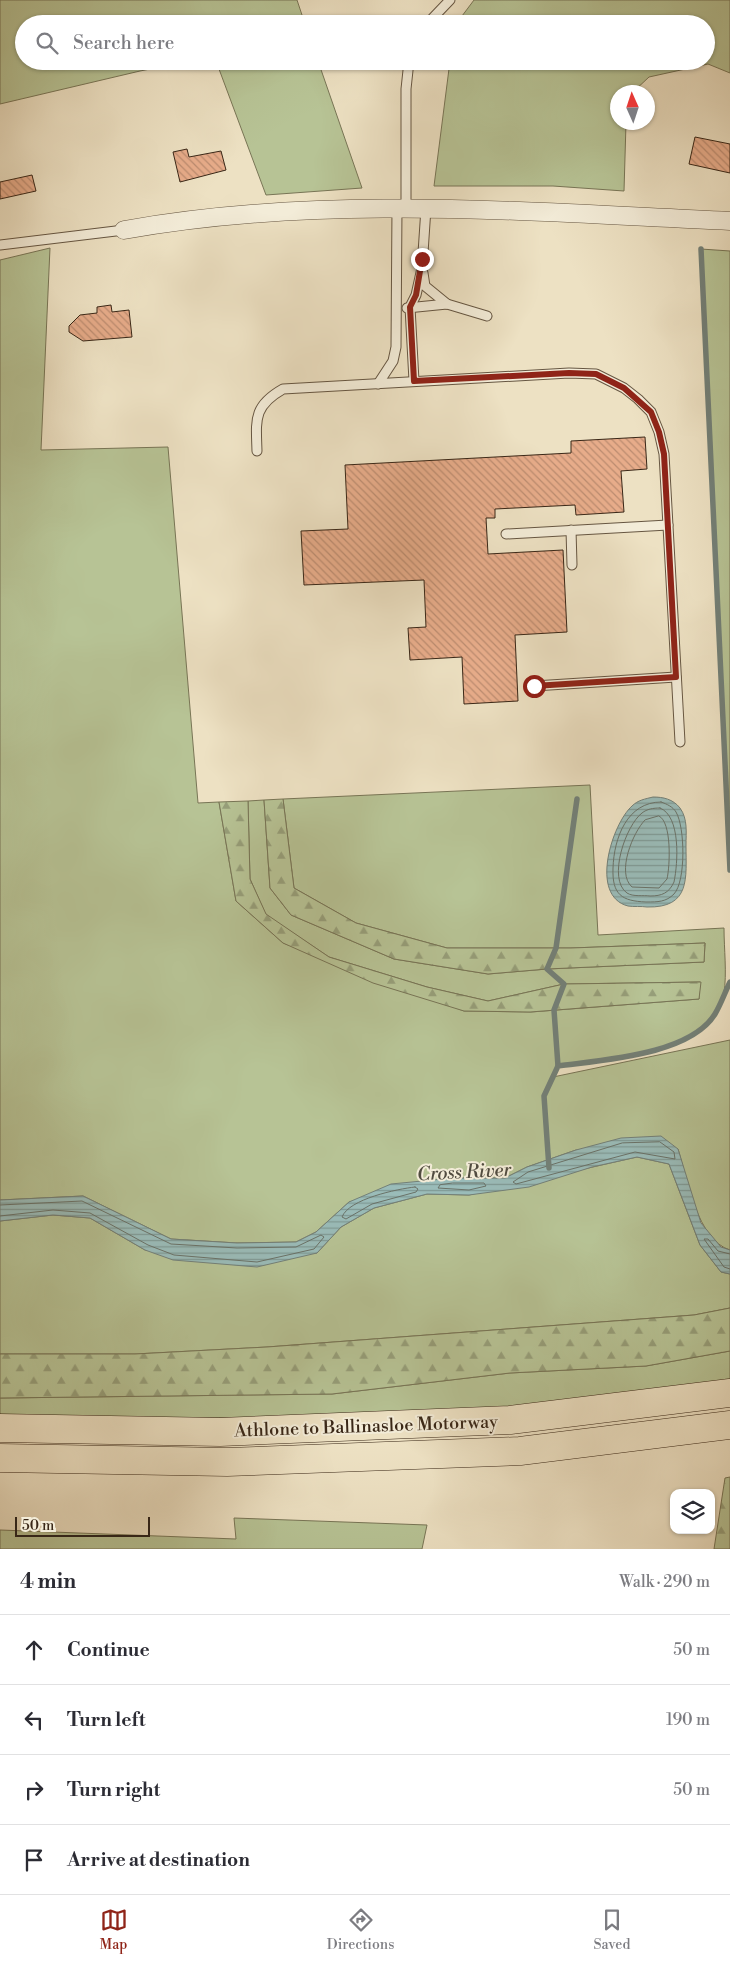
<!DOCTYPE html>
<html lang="en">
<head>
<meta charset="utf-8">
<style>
	:root { --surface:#fff; --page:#f2f2f3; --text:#2b2b33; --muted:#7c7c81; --line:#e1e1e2; --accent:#8f2418 }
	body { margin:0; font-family:"Libre Bodoni",serif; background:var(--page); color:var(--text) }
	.controls { position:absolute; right:15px; bottom:15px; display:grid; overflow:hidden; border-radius:10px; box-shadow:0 1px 4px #0004 }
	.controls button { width:45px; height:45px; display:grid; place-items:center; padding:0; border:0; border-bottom:1px solid var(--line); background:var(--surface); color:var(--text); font:25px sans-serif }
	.compass { position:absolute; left:610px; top:85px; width:45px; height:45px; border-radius:50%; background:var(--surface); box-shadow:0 1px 4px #0004; rotate:357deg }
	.scale { position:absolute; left:15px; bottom:12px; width:135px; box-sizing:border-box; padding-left:5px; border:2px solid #392717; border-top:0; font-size:14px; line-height:18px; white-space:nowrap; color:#392717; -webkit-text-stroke:4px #f3ecd8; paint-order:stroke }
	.stop { position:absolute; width:15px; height:15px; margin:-11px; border:4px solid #8f2418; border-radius:50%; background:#fff }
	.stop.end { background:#8f2418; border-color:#fff; box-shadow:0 1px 5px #0008 }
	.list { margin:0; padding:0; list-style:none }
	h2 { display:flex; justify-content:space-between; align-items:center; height:65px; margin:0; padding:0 20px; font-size:21px }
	h2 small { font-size:16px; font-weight:400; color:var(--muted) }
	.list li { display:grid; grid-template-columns:32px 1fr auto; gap:15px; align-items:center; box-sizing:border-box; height:70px; padding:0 20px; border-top:1px solid var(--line) }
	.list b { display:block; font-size:19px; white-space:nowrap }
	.list em { font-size:16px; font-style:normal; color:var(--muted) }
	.icon { flex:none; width:28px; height:28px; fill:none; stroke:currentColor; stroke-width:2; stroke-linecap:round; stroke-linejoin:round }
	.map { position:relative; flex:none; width:730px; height:1549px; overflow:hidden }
	.search { position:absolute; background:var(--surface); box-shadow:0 1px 4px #0004; left:15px; right:15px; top:15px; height:55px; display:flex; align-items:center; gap:12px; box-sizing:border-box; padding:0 18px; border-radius:28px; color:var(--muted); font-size:19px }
	.sheet { height:345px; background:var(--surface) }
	nav { display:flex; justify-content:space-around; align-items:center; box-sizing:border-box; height:70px; border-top:1px solid var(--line); background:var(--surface); font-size:14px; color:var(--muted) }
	nav a { display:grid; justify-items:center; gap:2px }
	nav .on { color:var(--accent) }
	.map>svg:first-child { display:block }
	.green { fill:#b7c395; stroke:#787556 }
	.forest { fill:url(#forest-firs); stroke:#787556 }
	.water { fill:url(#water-rules); stroke:#738078 }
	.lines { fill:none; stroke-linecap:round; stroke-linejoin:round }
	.shore { stroke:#6a7268; stroke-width:1 }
	.stream { stroke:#738078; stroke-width:5.5 }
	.building { fill:url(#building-back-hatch); stroke:#392717 }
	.lane-casing { stroke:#665642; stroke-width:11 }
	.street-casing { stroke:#665642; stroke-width:19 }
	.highway-casing { stroke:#392717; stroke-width:29 }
	.lane { stroke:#f3ecd8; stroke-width:9 }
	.street { stroke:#f3ecd8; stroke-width:18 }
	.highway { stroke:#ede1c3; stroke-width:28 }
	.route { stroke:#8f2418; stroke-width:6 }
	.labels { text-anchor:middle; stroke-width:4; stroke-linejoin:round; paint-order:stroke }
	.street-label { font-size:18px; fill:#392717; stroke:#f3ecd8 }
	.water-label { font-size:19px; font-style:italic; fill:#514c40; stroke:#f3ecd8 }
</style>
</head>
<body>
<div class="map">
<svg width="730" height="1549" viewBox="0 0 730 1549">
	<defs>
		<pattern id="forest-firs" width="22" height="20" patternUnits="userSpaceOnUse" patternTransform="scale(1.25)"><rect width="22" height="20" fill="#b7c395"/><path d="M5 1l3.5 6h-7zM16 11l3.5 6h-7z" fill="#969e79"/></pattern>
		<pattern id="water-rules" width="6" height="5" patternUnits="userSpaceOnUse" patternTransform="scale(1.25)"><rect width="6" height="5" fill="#9abcb9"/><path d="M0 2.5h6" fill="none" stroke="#7f9995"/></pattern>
		<pattern id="building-back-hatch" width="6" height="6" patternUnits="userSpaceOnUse" patternTransform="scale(1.25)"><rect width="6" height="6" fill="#e7ac8a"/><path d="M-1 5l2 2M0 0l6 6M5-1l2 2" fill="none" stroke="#bc8c70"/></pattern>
	</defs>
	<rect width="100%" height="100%" fill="#ede1c3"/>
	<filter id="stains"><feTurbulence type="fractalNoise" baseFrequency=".004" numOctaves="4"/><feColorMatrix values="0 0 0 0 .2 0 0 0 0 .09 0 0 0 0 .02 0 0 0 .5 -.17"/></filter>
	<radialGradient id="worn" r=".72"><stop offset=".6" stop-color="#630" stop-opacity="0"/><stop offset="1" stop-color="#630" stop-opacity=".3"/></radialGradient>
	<g class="green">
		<path d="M 0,0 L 297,0 L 305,24 L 24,24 L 24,61 L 191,61 L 140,71 L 0,104 Z"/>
		<path d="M 474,0 L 730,0 L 730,73 L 708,64 L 649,77 L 633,92 L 618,92 L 618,122 L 626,123 L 624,191 L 553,186 L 434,186 L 450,61 L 706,61 L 706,24 L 456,24 Z"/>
		<path d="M 216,61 L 318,61 L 362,188 L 266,195 Z"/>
		<path d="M 50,248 L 41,450 L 168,447 L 198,803 L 219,802 L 236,901 L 283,943 L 464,1011 L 531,1012 L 699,999 L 700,982 L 564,984 L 488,1001 L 427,987 L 329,957 L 266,915 L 250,879 L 248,801 L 264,800 L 270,888 L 291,915 L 394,959 L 488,974 L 547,969 L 704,962 L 705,943 L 571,948 L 447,948 L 356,923 L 294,888 L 283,799 L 590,785 L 598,935 L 724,928 C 724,949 727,973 724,993 C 715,1053 605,1059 558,1066 L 553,1077 L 730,1040 L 730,1250 C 697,1240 687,1178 678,1149 L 576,1150 L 527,1167 L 505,1178 L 453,1178 L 349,1202 L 316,1232 L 296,1242 L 237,1243 L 171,1239 L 83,1196 L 0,1200 L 0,260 Z"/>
		<path d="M 701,249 L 730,251 L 730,870 Z"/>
		<path d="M 637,1157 L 669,1164 L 700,1245 L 721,1272 L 730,1274 L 730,1308 L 694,1315 L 267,1347 L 135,1354 L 0,1354 L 0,1221 L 53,1215 L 90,1218 L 145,1250 L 317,1253 L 341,1227 L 374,1208 L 427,1194 L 469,1195 Z"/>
		<path d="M 730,1351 L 730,1382 C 633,1393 535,1407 437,1412 C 292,1420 146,1419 0,1415 L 0,1398 L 332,1394 L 510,1373 L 646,1366 Z"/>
		<path d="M 234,1518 L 427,1525 L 422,1549 L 0,1549 L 0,1530 L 236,1539 Z"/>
	</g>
	<g class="forest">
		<path d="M 283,799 L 294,888 L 356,923 L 447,948 L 571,948 L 705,943 L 704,962 L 547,969 L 488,974 L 394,959 L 291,915 L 270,888 L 264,800 Z"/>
		<path d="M 248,801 L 250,879 L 266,914 L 329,957 L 427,987 L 488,1001 L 564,984 L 701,982 L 699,999 L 530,1012 L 464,1011 L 373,983 L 283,943 L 236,901 L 219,802 Z"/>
		<path d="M 730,1308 L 730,1351 L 646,1366 L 510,1373 L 332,1394 L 0,1398 L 0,1354 L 135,1354 L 267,1347 L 694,1315 Z"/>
		<path d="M 730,1477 L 730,1549 L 714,1549 L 725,1478 Z"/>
	</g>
	<g class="water">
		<path d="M 653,797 C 663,797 673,799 680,808 C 688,819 686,833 686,845 C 686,878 691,908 647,907 C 641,906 634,907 628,906 C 589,896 612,824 632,806 C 638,800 645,799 653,797 Z"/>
		<path d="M 661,1136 L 678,1149 L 701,1223 L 721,1247 L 730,1250 L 730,1274 L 721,1272 L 700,1245 L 669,1164 L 637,1157 L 592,1167 L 529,1187 L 469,1195 L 427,1194 L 374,1208 L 341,1227 L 317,1253 L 257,1267 L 173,1260 L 145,1250 L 90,1218 L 53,1215 L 0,1221 L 0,1200 L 83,1196 L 171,1239 L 237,1243 L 296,1242 L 316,1232 L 349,1202 L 391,1184 L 453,1178 L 505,1178 L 527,1167 L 576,1150 L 621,1138 Z"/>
	</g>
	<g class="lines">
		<g class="shore">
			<path d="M 661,802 C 667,804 673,807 676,812 C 685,827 686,881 674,894 C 666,902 658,902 646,902 C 622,901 612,895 613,868 C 614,838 627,802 661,802 Z"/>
			<path d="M 660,808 C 681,816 678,863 674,882 C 669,893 662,896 650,896 C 643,895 633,897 627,893 C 607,879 626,825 642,813 C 647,809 653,808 660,808 Z"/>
			<path d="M 659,816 C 672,822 670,866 667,879 L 659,888 L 632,887 C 616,873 633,832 645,820 Z"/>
			<path d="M 660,1142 L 674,1152 L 675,1159 L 635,1152 L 516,1184 L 513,1182 L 528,1172 L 622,1143 Z"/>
			<path d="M 453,1183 L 484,1183 L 486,1186 L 469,1190 L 438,1188 L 440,1185 Z"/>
			<path d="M 415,1187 L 418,1189 L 416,1192 L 372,1204 L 346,1219 L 342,1217 C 349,1199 397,1189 415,1187 Z"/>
			<path d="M 0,1205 L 82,1201 L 171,1244 L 237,1248 L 296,1247 L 321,1235 L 324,1237 L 314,1249 L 257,1262 L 174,1255 L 148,1245 L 90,1213 L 53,1210 L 0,1216"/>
			<path d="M 730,1254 L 718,1251 L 708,1239 L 704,1239 L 724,1267 L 730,1269"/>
		</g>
		<g class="stream">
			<path d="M 701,249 L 730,870"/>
			<path d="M 558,1066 L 554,1010 L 564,984 L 547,969 L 556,948 L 577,799"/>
			<path d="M 549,1168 L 544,1096 L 558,1066 C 602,1060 690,1055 715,1014 C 721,1004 725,992 730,982"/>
		</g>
	</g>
	<g class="building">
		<path d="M 695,137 L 730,144 L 730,173 L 689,164 Z"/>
		<path d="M 187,149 L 189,157 L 221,151 L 226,170 L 180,182 L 173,152 Z"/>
		<path d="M 32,175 L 36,191 L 0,199 L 0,182 Z"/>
		<path d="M 111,305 L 112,312 L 129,310 L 132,337 L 83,341 L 69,332 L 69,326 L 80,315 L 97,313 L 97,307 Z"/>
		<path d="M 645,437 L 647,469 L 621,471 L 624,512 L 576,515 L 575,505 L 495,509 L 495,518 L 486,518 L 488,554 L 563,550 L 567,632 L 515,635 L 518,701 L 464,704 L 462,657 L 410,660 L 408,628 L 426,627 L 424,580 L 304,585 L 301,531 L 348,529 L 345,465 L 571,453 L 571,441 Z"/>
	</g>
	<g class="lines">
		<g class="lane-casing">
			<g id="lane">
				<path d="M 427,24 L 450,0"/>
				<path d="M 406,208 L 406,89 L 409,61"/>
				<path d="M 0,245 L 124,230"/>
				<path d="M 423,273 L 425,286 L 447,304"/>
				<path d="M 407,308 L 447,304 L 487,316"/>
				<path d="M 414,381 L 410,307 L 416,295 L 422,268 L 426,208"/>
				<path d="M 378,384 L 393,361 L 396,347 L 397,208"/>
				<path d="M 257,451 C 256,420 253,406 283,389 L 569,373 L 596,374 L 624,388 L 638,399 L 651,412 L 659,432 L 664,454 L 680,742"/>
				<path d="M 571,530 L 572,565"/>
				<path d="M 506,534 L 668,525"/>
				<path d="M 534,686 L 676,677"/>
			</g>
		</g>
		<g class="street-casing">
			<path id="street" d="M 124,230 C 325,194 528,212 730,221"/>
		</g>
		<g class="highway-casing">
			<g id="highway">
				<path d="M 0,1428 L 220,1432 L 510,1420 L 730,1393"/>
				<path d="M 0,1458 L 227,1462 L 520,1451 L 730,1425"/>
			</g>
		</g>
		<use href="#lane" class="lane"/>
		<use href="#street" class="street"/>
		<use href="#highway" class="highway"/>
	</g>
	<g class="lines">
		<path class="route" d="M 422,259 L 416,295 L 410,307 L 414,381 L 569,373 L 596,374 L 624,388 L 651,412 L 659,432 L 664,454 L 676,677 L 534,686"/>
	</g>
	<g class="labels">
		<g class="street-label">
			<text transform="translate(366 1426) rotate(-2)" y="6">Athlone to Ballinasloe Motorway</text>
		</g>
		<g class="water-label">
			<text transform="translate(464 1171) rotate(-3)" y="7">Cross River</text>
		</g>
	</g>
	<rect width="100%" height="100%" filter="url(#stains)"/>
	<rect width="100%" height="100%" fill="url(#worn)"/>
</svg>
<div class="controls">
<button><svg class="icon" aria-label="layers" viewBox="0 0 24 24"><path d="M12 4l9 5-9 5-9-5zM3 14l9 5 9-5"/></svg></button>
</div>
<svg class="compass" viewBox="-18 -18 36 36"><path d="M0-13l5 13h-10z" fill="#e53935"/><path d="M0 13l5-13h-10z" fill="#7c7c81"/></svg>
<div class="scale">50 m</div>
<div class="stop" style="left:534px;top:686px"></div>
<div class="stop end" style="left:422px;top:259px"></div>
<div class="search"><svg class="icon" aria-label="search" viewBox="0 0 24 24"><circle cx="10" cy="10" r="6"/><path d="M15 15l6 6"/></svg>Search here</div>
</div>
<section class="sheet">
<h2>4 min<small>Walk · 290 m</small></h2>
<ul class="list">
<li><svg class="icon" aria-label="ahead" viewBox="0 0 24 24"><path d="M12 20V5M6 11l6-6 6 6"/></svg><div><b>Continue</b></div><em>50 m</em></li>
<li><svg class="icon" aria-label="left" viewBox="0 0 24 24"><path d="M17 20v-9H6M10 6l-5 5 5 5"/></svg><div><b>Turn left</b></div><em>190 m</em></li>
<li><svg class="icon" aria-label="right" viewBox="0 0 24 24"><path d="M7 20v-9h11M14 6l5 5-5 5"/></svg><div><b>Turn right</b></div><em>50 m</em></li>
<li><svg class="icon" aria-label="arrive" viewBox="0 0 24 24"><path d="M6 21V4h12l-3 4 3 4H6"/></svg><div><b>Arrive at destination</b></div></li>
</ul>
</section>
<nav>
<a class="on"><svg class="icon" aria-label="map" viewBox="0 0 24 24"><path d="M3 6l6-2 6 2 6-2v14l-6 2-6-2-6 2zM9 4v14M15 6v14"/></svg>Map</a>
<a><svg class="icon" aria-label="directions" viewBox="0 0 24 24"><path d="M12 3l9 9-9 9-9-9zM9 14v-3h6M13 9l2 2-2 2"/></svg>Directions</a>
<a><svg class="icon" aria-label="saved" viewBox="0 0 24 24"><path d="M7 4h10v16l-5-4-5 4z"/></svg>Saved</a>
</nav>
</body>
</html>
